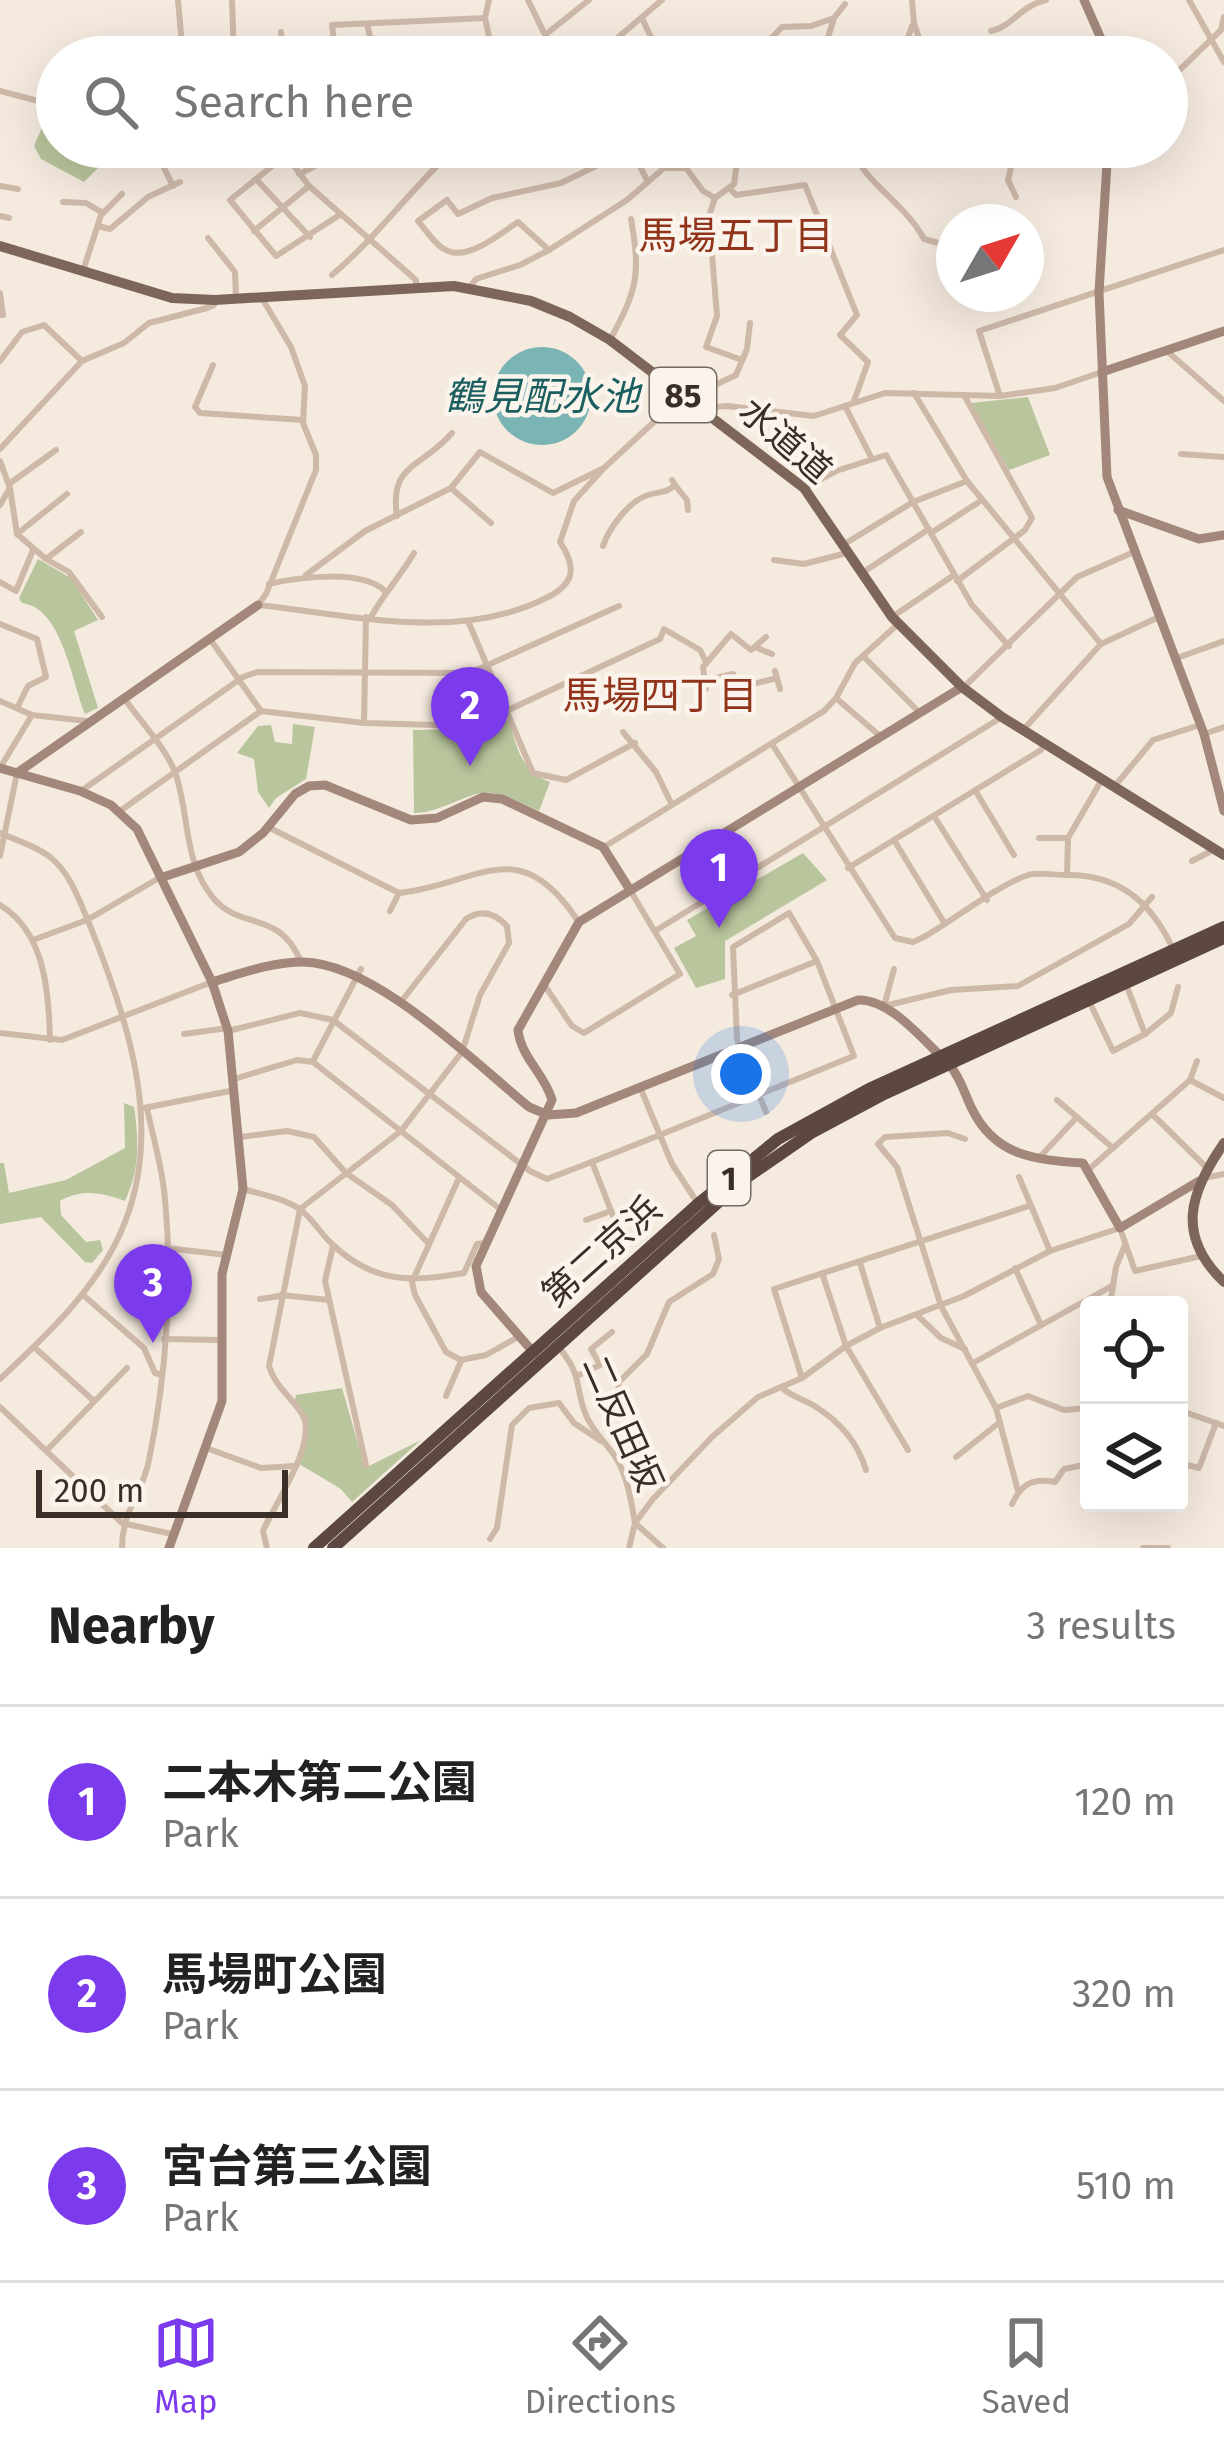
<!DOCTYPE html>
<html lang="en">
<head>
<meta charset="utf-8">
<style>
	:root { --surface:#fff; --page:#f6f6f6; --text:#222; --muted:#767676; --line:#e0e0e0; --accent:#7c3aed }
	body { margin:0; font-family:"Fira Sans","Noto Sans JP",sans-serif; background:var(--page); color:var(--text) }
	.controls { position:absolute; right:36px; bottom:36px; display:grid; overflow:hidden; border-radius:12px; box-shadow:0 12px 48px #0002 }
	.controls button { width:108px; height:108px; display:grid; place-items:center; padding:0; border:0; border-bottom:3px solid var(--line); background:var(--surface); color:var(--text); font:60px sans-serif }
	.compass { position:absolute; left:936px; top:204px; width:108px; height:108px; border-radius:50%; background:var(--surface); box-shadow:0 12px 48px #0002; rotate:51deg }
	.scale { position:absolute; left:36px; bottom:30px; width:252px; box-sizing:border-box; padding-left:12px; border:6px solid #3b2e29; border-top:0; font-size:33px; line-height:42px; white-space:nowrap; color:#3b2e29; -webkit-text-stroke:9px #fbf4ec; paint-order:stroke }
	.you { position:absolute; left:741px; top:1074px; width:42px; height:42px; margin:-30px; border:9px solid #fff; border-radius:50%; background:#1a73e8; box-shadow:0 0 0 18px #1a73e833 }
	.badge { display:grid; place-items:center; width:78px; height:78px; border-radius:50%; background:var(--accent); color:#fff; font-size:39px; font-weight:700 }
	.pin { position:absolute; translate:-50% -99px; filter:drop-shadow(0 3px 6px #0008) }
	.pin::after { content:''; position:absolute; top:63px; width:42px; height:36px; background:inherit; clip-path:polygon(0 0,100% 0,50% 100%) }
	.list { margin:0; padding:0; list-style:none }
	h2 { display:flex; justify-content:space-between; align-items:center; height:156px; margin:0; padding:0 48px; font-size:51px }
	h2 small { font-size:39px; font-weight:400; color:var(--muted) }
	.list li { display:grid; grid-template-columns:78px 1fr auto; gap:36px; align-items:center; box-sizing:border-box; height:192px; padding:0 48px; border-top:3px solid var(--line) }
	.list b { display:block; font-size:45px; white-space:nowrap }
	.list p { margin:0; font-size:39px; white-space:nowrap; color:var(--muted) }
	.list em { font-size:39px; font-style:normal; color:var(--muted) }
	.icon { flex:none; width:66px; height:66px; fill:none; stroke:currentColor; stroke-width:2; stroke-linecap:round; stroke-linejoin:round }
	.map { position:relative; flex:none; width:1224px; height:1548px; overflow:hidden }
	.search { position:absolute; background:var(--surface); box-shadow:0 12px 48px #0002; left:36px; right:36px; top:36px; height:132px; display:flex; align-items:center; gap:30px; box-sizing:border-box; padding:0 42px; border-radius:66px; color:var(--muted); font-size:45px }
	.sheet { height:732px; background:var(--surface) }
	nav { display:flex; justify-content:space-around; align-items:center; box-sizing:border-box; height:168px; border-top:3px solid var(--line); background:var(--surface); font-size:33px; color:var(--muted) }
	nav a { display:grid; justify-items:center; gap:6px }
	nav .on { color:var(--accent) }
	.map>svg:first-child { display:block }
	.green { fill:#b9c59d }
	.water { fill:#7bb4b4 }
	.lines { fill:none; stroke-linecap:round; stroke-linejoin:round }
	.street { stroke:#ceb9a9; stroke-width:6 }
	.secondary { stroke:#a2877a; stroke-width:9 }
	.primary { stroke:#7e6559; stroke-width:10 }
	.highway { stroke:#5c4840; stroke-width:12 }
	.labels { text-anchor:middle; stroke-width:9; stroke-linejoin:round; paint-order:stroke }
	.shield { fill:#fbf4ec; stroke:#756964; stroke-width:3 }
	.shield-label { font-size:33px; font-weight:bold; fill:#3b2e29 }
	.street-label { font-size:36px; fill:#3b2e29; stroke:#fbf4ec }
	.neighbourhood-label { font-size:39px; fill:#91341b; stroke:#fbf4ec }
	.water-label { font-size:39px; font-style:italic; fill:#1b5e60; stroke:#fbf4ec }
</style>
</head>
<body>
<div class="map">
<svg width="1224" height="1548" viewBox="0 0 1224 1548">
	<rect width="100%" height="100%" fill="#f5eade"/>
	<g class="green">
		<path d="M 50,109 L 57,110 L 57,147 L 143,147 L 107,159 L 84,182 L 41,159 L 34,146 Z"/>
		<path d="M 1028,397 L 1050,455 L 1009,470 L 971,403 Z"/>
		<path d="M 38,559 L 71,578 L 98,620 L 74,631 L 98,708 L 85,714 C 71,679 62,608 22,603 L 19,598 Z"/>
		<path d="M 503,719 L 509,721 C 517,748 521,771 550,782 L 539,811 C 525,805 508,795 492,793 C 468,790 443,813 414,813 L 413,730 L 476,729 Z"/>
		<path d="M 293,724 L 315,727 L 306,779 L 276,798 L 269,808 L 258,792 L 254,759 L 237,753 L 258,726 L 271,725 L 275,742 L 292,744 Z"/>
		<path d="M 803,853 L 827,880 L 725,941 L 725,979 L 696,988 L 674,948 L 696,936 L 687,920 Z"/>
		<path d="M 124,1103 L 134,1107 C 139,1142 140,1169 125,1201 C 102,1193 83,1188 60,1201 L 61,1215 L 86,1242 L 100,1240 L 103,1250 L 92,1263 L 85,1262 L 41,1217 L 0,1224 L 0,1163 L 4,1163 L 9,1193 L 66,1180 L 125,1148 Z"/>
		<path d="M 342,1388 L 365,1468 L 421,1440 L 352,1502 L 341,1489 L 299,1464 C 310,1437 311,1424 295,1400 L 296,1395 Z"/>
	</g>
	<circle class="water" cx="542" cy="396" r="49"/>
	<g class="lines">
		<g class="street">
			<path d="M 178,0 L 183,57"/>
			<path d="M 232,0 L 234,57"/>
			<path d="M 528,0 L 545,35 L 589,0"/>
			<path d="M 912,0 L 914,23 L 925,57"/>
			<path d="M 1189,0 L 1224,62"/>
			<path d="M 485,18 L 493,54"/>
			<path d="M 642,18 L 660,57"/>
			<path d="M 367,24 L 375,57"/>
			<path d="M 991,31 C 1012,27 1020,6 1046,0"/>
			<path d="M 281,32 L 284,57"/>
			<path d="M 336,57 L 332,25 L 485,18 L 489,0"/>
			<path d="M 595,57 L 662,0"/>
			<path d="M 744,57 L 763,47 L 782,27 L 811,26 L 834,18"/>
			<path d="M 822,57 L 834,18 L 845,4"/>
			<path d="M 901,57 L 912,26"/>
			<path d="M 1167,82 L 1221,30 L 1224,17"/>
			<path d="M 0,91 L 57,106"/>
			<path d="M 280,147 L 309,186 L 416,280 L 416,286"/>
			<path d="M 739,147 L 734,184 L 715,198 L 709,216 L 717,316 L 706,347 L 742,360"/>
			<path d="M 851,147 C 865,184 905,203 924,239 L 946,245 L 954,259"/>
			<path d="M 886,147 L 891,147"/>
			<path d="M 1016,147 L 1008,180 L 1016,197"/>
			<path d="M 156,152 L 173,186"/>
			<path d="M 286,155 L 230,200 L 276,256 L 341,214"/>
			<path d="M 299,174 L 353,147"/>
			<path d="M 256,179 L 310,237"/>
			<path d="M 0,186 L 18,189"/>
			<path d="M 730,189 L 736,195 L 805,185 L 857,315 L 840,335 L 868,362 L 854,401"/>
			<path d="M 63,202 L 86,203 L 103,213"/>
			<path d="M 0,216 L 9,218"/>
			<path d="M 98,226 L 110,229 L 148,197 L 180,182"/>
			<path d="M 254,231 L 309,186"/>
			<path d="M 208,238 L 235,272 L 236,298"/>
			<path d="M 549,250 L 518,222 C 501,233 467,262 446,250 C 435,245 426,230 418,221 L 447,200 L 458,214 L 492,198 L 561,183 L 631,149 L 647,180"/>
			<path d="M 83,271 L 101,215 L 122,194"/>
			<path d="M 332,275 C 378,236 412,188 456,147"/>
			<path d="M 469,288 L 476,279 L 520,265 L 549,250 L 627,200 L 664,168 L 686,168 L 703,191 L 715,198"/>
			<path d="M 0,293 L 3,315 L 0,315"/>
			<path d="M 263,300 L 291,347 L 305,386 L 303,423 L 316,455 L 316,470 L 266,594 L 258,605 C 351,615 456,642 544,599 C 574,585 578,569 560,542 L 574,501 L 604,468 L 655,421 L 682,410 L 707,389 L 736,375 L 747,349 L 750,323"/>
			<path d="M 610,340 C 637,290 641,275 631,219"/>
			<path d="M 1168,352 L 1224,401"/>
			<path d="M 0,361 L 22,332 L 44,325 L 82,361"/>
			<path d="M 213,365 L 195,407 L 200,413 L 303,420"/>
			<path d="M 914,393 L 967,481 L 1101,644"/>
			<path d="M 1000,396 L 979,331 L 1224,250"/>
			<path d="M 845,406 L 872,459"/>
			<path d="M 709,414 L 714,407 L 728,406 L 814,416 L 885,393 L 1000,396 L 1055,388 L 1102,372"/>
			<path d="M 0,449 L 82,361 L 124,343 L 149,323 L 207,308 L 214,305 L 215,300"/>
			<path d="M 1181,454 L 1224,457"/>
			<path d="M 0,461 L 10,488 L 0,505"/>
			<path d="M 9,484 L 56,450"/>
			<path d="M 675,485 L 687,500 L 688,510"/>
			<path d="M 806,487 L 836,471 L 886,455 L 972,605 L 1009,646"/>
			<path d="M 10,488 L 17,534 L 46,559 L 81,532"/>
			<path d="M 451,488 L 491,523"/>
			<path d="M 397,516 C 389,463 421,469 452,433"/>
			<path d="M 931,533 L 982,500"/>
			<path d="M 17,534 L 67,494"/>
			<path d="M 843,545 L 913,502 L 967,481"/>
			<path d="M 603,546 C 609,528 629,501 648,495 C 660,491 665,494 675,485 L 672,480"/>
			<path d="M 46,559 L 69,572 L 102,617"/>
			<path d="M 774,560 L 804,564 L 847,553"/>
			<path d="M 862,573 L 929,529"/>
			<path d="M 306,575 L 365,531 L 451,488 L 480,452 L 553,493 L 604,468"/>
			<path d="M 957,581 L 1025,530 L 1032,518 L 964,395"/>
			<path d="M 0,582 L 16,591 L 33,550"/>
			<path d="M 269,584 C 299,577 362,569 385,591"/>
			<path d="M 371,617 C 384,593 400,577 414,553"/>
			<path d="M 892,617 L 954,575"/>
			<path d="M 468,621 L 533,773 L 566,780 L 635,743"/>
			<path d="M 0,624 L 37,639 L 46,677 L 28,686 L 17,708"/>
			<path d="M 210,639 L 261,711"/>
			<path d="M 757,648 L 772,654"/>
			<path d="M 863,656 L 919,712"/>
			<path d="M 1177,658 L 1224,641"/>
			<path d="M 775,671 L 780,689"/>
			<path d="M 707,680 L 733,674 L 739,696"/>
			<path d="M 965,686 L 1077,577 L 1134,552"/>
			<path d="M 737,688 L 777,678"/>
			<path d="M 706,689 L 703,667 L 731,634 L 751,650 L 766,637"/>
			<path d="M 124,698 C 140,721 167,749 176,775 C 190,818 183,862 214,899 C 242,931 279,909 301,962"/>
			<path d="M 836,698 L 880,736"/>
			<path d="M 0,701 L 32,715 L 0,768"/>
			<path d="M 32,715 L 87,721"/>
			<path d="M 364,723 L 366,617"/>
			<path d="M 1023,730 L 1101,644 L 1159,617"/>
			<path d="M 623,732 L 656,772 L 671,803"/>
			<path d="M 1204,734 L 1224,727"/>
			<path d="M 772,744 L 895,938 L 913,942 L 924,937 C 952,921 1000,884 1028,875 C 1039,872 1054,875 1065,875 C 1117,874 1150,900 1172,947"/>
			<path d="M 1114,787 L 1153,740 L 1200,725"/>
			<path d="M 975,790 L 1014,855"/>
			<path d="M 81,791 L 243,677 L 257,672 L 470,673 L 619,606"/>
			<path d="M 120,811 L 261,711 L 364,723 L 474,726 L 660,639 L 664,629 L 700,650 L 706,662"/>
			<path d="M 934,816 L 987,900"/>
			<path d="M 268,827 L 399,893 C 478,885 518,830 578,921"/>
			<path d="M 0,833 C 16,840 36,846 50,857 C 71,873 81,905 91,928 C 128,1020 163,1126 125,1222 C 101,1285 48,1334 0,1379"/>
			<path d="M 1039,838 L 1068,838"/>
			<path d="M 894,840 L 945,924"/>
			<path d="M 604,847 L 824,711 L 836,698 L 855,663 L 898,624"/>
			<path d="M 0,856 L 17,773"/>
			<path d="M 1192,861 L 1213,850"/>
			<path d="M 848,868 L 1041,750 L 1044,744"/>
			<path d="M 1067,875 L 1068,838 L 1101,781"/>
			<path d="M 0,905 C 45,932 49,992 50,1040"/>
			<path d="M 390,911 L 399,893"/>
			<path d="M 655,931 L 1002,717"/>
			<path d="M 33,940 L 87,920 L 159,878"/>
			<path d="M 894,969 L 884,1006 L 951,990 L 1018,986 L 1129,924 L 1152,897"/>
			<path d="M 1126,984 L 1145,1034 L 1171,1013 L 1178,987"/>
			<path d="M 545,986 L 572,1026 L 584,1033 L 680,974 L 630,890"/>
			<path d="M 732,995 L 817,961"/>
			<path d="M 1089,1001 L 1113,1051 L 1145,1034"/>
			<path d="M 228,1031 L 300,1013 L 333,1020 L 530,1171 L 547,1179 C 651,1140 752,1097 854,1056 L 817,961 L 789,913 L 733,947 L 737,1039 L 739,1046 L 766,1112"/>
			<path d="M 0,1033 L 62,1040 L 212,982"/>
			<path d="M 184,1034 L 228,1028"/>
			<path d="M 313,1061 L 361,969"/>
			<path d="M 234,1079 L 297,1060 L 313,1062 L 500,1209"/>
			<path d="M 1190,1080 L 1224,1098"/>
			<path d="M 640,1087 L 672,1164 L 697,1202"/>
			<path d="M 1057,1100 L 1113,1148"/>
			<path d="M 144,1108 L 235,1090"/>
			<path d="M 1153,1115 L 1207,1168"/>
			<path d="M 240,1137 L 287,1131 L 314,1137 L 346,1173 L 392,1205 L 426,1241"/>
			<path d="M 965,1139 L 948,1133 L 885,1137 L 878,1144 L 897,1167 L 941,1306 L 996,1408 L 1018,1491"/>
			<path d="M 1039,1158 L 1077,1117"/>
			<path d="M 592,1162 L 621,1236"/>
			<path d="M 1088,1170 L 1190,1080 L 1197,1061"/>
			<path d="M 1019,1177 L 1050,1251"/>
			<path d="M 459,1178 L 412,1282 L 415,1295 L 446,1352 L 461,1360 L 486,1355 L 518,1337"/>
			<path d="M 1204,1178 L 1224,1174"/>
			<path d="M 243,1189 C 261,1194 282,1198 298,1208 C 311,1216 320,1233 331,1243 C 373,1284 411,1282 464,1273 L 477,1244 L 484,1243"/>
			<path d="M 586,1220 L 611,1211"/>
			<path d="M 333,1246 L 325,1281 L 366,1465"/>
			<path d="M 166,1248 L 227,1255"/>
			<path d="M 860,1263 L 880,1328"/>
			<path d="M 1015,1268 L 1041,1325"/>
			<path d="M 822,1273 L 846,1346 L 908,1450"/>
			<path d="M 83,1295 L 144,1348 L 155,1373 L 162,1375"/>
			<path d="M 281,1295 L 329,1300"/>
			<path d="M 260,1299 L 280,1296"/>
			<path d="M 1110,1305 L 1116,1267 L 1125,1245"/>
			<path d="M 917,1315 L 941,1338 L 965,1349"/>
			<path d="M 164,1339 L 221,1340"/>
			<path d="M 34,1347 L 94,1401"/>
			<path d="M 560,1349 C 581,1374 575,1383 584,1410 C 590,1429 606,1442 616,1458 C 628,1478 631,1501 635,1523"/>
			<path d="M 973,1363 L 1112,1286"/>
			<path d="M 579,1375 L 600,1365 L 591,1349 L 612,1332"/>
			<path d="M 802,1378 L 774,1289 L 1029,1206"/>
			<path d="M 781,1387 C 793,1398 804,1399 816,1407 C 840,1422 858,1443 866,1470"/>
			<path d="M 446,1396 L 461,1361"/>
			<path d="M 0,1407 L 122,1523 L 172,1534"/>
			<path d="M 996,1408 L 1028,1396 L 1064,1410 L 1089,1408"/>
			<path d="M 1179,1410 L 1224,1426"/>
			<path d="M 206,1448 L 261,1468 L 295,1466"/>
			<path d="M 48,1449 L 127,1368"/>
			<path d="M 956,1457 L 1000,1422"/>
			<path d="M 1179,1463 L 1199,1468 L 1216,1423"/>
			<path d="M 627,1483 L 642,1431 L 620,1398 L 618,1383 L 647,1354 L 669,1302 L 713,1274 L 719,1259 L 714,1235"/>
			<path d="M 1012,1504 C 1022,1483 1033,1478 1055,1482 L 1064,1469 L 1089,1464"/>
			<path d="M 635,1523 L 663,1548"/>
			<path d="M 490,1539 L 497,1528 L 512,1425 L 529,1408 L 559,1403 L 574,1423 L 601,1441"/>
			<path d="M 122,1548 C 122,1509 142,1496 149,1460 C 166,1377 173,1285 165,1200 C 163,1169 153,1138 147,1108"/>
			<path d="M 267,1548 L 263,1531 C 275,1503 319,1441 302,1414 C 291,1396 275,1387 269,1366 L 300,1209 L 401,1131 L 462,1052 L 480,995 L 509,943 L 507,926 C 495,913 481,909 466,919 L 400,1003"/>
			<path d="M 629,1548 L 635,1523 L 653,1499 L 712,1437 L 758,1397 L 802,1378 L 846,1346 L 880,1328 L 964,1296 L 1050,1251 L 1120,1228 L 1135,1271 L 1201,1256"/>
			<path d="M 1143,1548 L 1168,1548"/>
		</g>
		<g class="secondary">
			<path d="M 1084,0 L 1109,57"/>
			<path d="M 1108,147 L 1099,292 L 1107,477 L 1204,734 L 1224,811"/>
			<path d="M 1102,372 L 1224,331"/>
			<path d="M 1118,510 L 1199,539 L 1224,535"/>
			<path d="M 0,768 L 80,791 L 111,805 L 137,829 L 212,982 L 228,1031 L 243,1189 L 222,1274 L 222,1401 L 169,1548"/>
			<path d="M 17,773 L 258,605"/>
			<path d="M 163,877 L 239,852 L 263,833 L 295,794 L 309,786 L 325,785 L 411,820 L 437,818 L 483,797 L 502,799 L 603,847 L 630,890"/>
			<path d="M 212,982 C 242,973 272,962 303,962 C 375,963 474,1062 529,1107 L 548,1115 L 576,1113 L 858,1000 C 892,999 925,1043 949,1064 C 960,1077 964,1092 971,1107 C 994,1156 1034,1160 1083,1163 L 1120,1228 L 1199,1181"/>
			<path d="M 534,1353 L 481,1292 L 476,1266 L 552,1100 C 545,1074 521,1058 518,1030 L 579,922 L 962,687"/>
		</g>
		<g class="primary">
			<path d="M 0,246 L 172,298 L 215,300 L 454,286 L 531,301 L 570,317 L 610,340 L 804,488 L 892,617 L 962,687 L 1002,717 L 1224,855"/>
			<path d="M 1224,1143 C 1190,1192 1175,1235 1224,1282"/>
		</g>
		<g class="highway">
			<path d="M 314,1548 L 698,1204 L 778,1139 L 869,1089 L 1224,927"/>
			<path d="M 333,1548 L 743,1180 L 811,1133 L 884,1094 L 1224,938"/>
		</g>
	</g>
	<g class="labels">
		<g class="shield">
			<rect x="650" y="368" width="66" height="54" rx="9"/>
			<rect x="708" y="1151" width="42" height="54" rx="9"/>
		</g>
		<g class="shield-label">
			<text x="683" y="407">85</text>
			<text x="729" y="1190">1</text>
		</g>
		<g class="street-label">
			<text transform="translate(786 440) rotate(41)" y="13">水道道</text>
			<text transform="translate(601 1251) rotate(-42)" y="13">第二京浜</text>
			<text transform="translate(623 1423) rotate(66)" y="13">二反田坂</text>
		</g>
		<g class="neighbourhood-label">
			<text x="736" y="249">馬場五丁目</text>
			<text x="660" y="709">馬場四丁目</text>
		</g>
		<g class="water-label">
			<text x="542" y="410">鶴見配水池</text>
		</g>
	</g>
</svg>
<div class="controls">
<button><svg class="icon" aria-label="locate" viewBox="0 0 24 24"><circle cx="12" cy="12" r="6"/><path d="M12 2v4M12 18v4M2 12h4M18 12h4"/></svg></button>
<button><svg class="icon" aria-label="layers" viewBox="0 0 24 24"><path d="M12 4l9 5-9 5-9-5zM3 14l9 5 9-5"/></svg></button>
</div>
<svg class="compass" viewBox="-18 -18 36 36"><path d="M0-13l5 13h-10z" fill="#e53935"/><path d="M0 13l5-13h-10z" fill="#767676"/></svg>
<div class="scale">200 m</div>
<div class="you"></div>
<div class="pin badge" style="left:719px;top:928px">1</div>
<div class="pin badge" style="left:470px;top:766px">2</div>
<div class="pin badge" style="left:153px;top:1343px">3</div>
<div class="search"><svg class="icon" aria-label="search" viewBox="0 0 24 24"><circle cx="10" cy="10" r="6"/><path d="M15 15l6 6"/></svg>Search here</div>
</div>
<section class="sheet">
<h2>Nearby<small>3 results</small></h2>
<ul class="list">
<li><span class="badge">1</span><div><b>二本木第二公園</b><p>Park</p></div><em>120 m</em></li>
<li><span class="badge">2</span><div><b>馬場町公園</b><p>Park</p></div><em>320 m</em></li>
<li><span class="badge">3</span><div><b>宮台第三公園</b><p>Park</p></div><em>510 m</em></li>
</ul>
</section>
<nav>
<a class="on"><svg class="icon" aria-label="map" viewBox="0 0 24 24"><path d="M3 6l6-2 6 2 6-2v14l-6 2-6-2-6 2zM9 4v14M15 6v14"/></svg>Map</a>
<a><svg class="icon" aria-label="directions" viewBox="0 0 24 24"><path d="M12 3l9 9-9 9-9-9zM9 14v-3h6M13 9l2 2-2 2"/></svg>Directions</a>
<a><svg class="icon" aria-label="saved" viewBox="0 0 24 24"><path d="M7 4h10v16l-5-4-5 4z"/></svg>Saved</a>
</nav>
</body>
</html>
